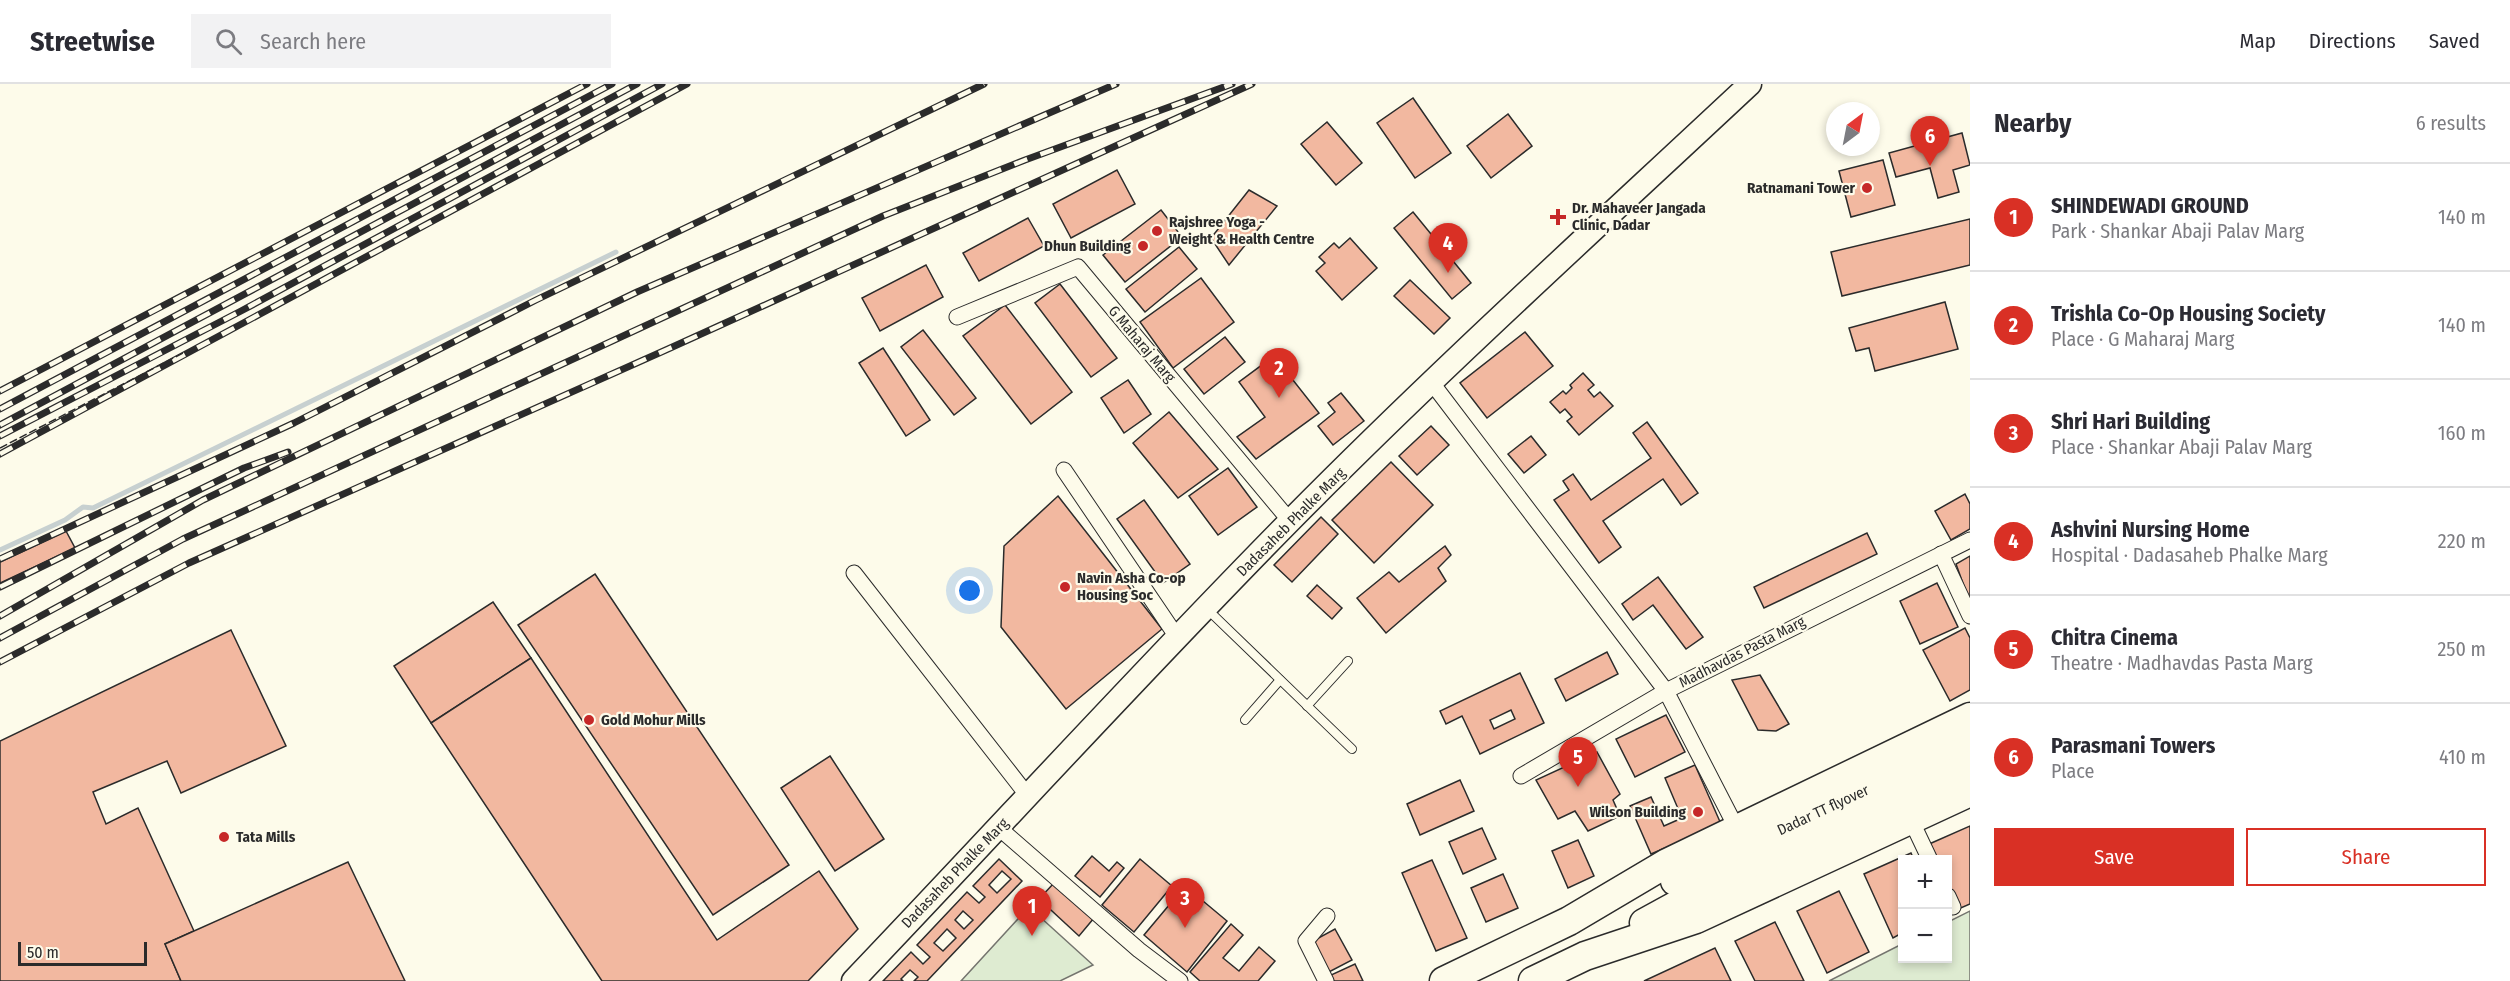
<!DOCTYPE html>
<html lang="en">
<head>
<meta charset="utf-8">
<style>
	:root { --surface:#fff; --page:#f2f2f3; --text:#2b2b33; --muted:#7c7c81; --line:#e1e1e2; --accent:#d93025 }
	body { margin:0; font-family:"Fira Sans Condensed",sans-serif; background:var(--page); color:var(--text) }
	.controls { position:absolute; right:18px; bottom:18px; display:grid; overflow:hidden; border-radius:0px; box-shadow:0 3px 9px #0003 }
	.controls button { width:54px; height:54px; display:grid; place-items:center; padding:0; border:0; border-bottom:2px solid var(--line); background:var(--surface); color:var(--text); font:30px sans-serif }
	.compass { position:absolute; left:1826px; top:18px; width:54px; height:54px; border-radius:50%; background:var(--surface); box-shadow:0 3px 9px #0003; rotate:32deg }
	.scale { position:absolute; left:18px; bottom:15px; width:129px; box-sizing:border-box; padding-left:6px; border:3px solid #2b2b2b; border-top:0; font-size:16px; line-height:21px; white-space:nowrap; color:#2b2b2b; -webkit-text-stroke:4px #fdfbea; paint-order:stroke }
	.you { position:absolute; left:970px; top:507px; width:21px; height:21px; margin:-15px; border:4px solid #fff; border-radius:50%; background:#1a73e8; box-shadow:0 0 0 9px #1a73e833 }
	.badge { display:grid; place-items:center; width:39px; height:39px; border-radius:50%; background:var(--accent); color:#fff; font-size:20px; font-weight:700 }
	.pin { position:absolute; translate:-50% -50px; filter:drop-shadow(0 2px 3px #0008) }
	.pin::after { content:''; position:absolute; top:32px; width:21px; height:18px; background:inherit; clip-path:polygon(0 0,100% 0,50% 100%) }
	.list { margin:0; padding:0; list-style:none }
	h2 { display:flex; justify-content:space-between; align-items:center; height:78px; margin:0; padding:0 24px; font-size:26px }
	h2 small { font-size:20px; font-weight:400; color:var(--muted) }
	.list li { display:grid; grid-template-columns:39px 1fr auto; gap:18px; align-items:center; box-sizing:border-box; height:108px; padding:0 24px; border-top:2px solid var(--line) }
	.list b { display:block; font-size:22px; white-space:nowrap }
	.list p { margin:0; font-size:20px; white-space:nowrap; color:var(--muted) }
	.list em { font-size:20px; font-style:normal; color:var(--muted) }
	.actions { display:flex; gap:12px; padding:18px 24px }
	.actions a { flex:1; padding:14px 0; border:2px solid var(--accent); border-radius:0px; text-align:center; font-size:21px; color:var(--accent) }
	.actions .main { background:var(--accent); color:#fff }
	.icon { flex:none; width:33px; height:33px; fill:none; stroke:currentColor; stroke-width:2; stroke-linecap:round; stroke-linejoin:round }
	.map { position:relative; flex:none; width:1970px; height:897px; overflow:hidden }
	header { display:flex; align-items:center; gap:36px; box-sizing:border-box; height:84px; padding:0 30px; background:var(--surface); border-bottom:2px solid var(--line) }
	header strong { font-size:28px }
	nav { display:flex; gap:33px; margin-inline-start:auto; font-size:21px }
	.search { width:420px; height:54px; background:var(--page); display:flex; align-items:center; gap:15px; box-sizing:border-box; padding:0 21px; border-radius:0px; color:var(--muted); font-size:22px }
	main { display:flex }
	aside { flex:1; background:var(--surface) }
	.map>svg:first-child { display:block }
	.green { fill:#deebd1; stroke:#74746e; stroke-width:1.5 }
	.lines { fill:none; stroke-linecap:round; stroke-linejoin:round }
	.stream { stroke:#c7d0d0; stroke-width:5 }
	.building { fill:#f2b8a0; stroke:#2b2b2b; stroke-width:1.5; fill-rule:evenodd }
	.lane-casing { stroke:#2b2b2b; stroke-width:10 }
	.street-casing { stroke:#2b2b2b; stroke-width:17 }
	.secondary-casing { stroke:#2b2b2b; stroke-width:25 }
	.highway-casing { stroke:#2b2b2b; stroke-width:31 }
	.lane { stroke:#fdfbea; stroke-width:8 }
	.street { stroke:#fdfbea; stroke-width:15 }
	.secondary { stroke:#fdfbea; stroke-width:22 }
	.highway { stroke:#fdfbea; stroke-width:28 }
	.rail-casing { stroke:#2b2b2b; stroke-width:7 }
	.rail { stroke:#fdfbea; stroke-width:4.5; stroke-dasharray:14; stroke-linecap:butt }
	.fence { stroke:#2b2b2b; stroke-width:1.5; stroke-dasharray:8 3; stroke-linecap:butt }
	.poi-dot { fill:#c62828; stroke:#fdfbea; stroke-width:2 }
	.labels { text-anchor:middle; stroke-width:4.5; stroke-linejoin:round; paint-order:stroke }
	.poi-label { font-size:15px; font-weight:bold; fill:#2b2b2b; stroke:#fdfbea; text-anchor:start }
	.street-label { font-size:15px; fill:#2b2b2b; stroke:#fdfbea }
</style>
</head>
<body>
<header>
<strong>Streetwise</strong>
<div class="search"><svg class="icon" aria-label="search" viewBox="0 0 24 24"><circle cx="10" cy="10" r="6"/><path d="M15 15l6 6"/></svg>Search here</div>
<nav><a>Map</a><a>Directions</a><a>Saved</a></nav>
</header>
<main>
<div class="map">
<svg width="1970" height="897" viewBox="0 0 1970 897">
	<rect width="100%" height="100%" fill="#fdfbea"/>
	<g class="green">
		<path d="M 1029,823 L 1093,881 L 1060,897 L 961,897 Z"/>
		<path d="M 1970,827 L 1970,897 L 1829,897 L 1902,860 L 1902,874 L 1948,874 L 1948,838 Z"/>
	</g>
	<g class="lines">
		<path class="stream" d="M 0,466 L 65,436 L 83,423 L 93,424 L 616,168"/>
	</g>
	<g class="building">
		<path d="M 1413,14 L 1451,69 L 1415,94 L 1377,39 Z"/>
		<path d="M 1508,30 L 1532,62 L 1491,94 L 1467,62 Z"/>
		<path d="M 1327,38 L 1362,79 L 1336,101 L 1301,60 Z"/>
		<path d="M 1962,49 L 1970,81 L 1953,86 L 1959,108 L 1938,114 L 1930,84 L 1896,93 L 1889,69 Z"/>
		<path d="M 1883,76 L 1895,121 L 1851,133 L 1839,87 Z"/>
		<path d="M 1117,86 L 1135,120 L 1071,154 L 1053,120 Z"/>
		<path d="M 1249,106 L 1277,122 L 1229,181 L 1211,154 Z"/>
		<path d="M 1161,126 L 1182,153 L 1125,198 L 1103,171 Z"/>
		<path d="M 1413,128 L 1471,199 L 1452,215 L 1394,144 Z"/>
		<path d="M 1028,134 L 1044,162 L 979,197 L 963,169 Z"/>
		<path d="M 1970,135 L 1970,181 L 1842,212 L 1831,168 Z"/>
		<path d="M 1350,154 L 1377,184 L 1342,216 L 1316,187 L 1325,179 L 1319,173 L 1334,159 L 1339,164 Z"/>
		<path d="M 1179,163 L 1197,185 L 1145,228 L 1126,205 Z"/>
		<path d="M 926,181 L 943,213 L 880,247 L 862,214 Z"/>
		<path d="M 1201,194 L 1234,238 L 1173,284 L 1140,238 Z"/>
		<path d="M 1410,196 L 1450,234 L 1434,250 L 1394,212 Z"/>
		<path d="M 1060,200 L 1117,274 L 1091,293 L 1035,219 Z"/>
		<path d="M 1945,218 L 1958,265 L 1875,287 L 1869,264 L 1856,267 L 1849,244 Z"/>
		<path d="M 1005,221 L 1072,308 L 1031,340 L 963,252 Z"/>
		<path d="M 923,246 L 976,314 L 954,331 L 901,263 Z"/>
		<path d="M 1525,248 L 1553,282 L 1487,334 L 1460,299 Z"/>
		<path d="M 1225,253 L 1245,278 L 1204,310 L 1184,285 Z"/>
		<path d="M 883,264 L 930,336 L 906,352 L 859,279 Z"/>
		<path d="M 1274,272 L 1319,329 L 1256,375 L 1237,353 L 1265,333 L 1239,298 Z"/>
		<path d="M 1583,289 L 1594,301 L 1588,306 L 1594,313 L 1600,308 L 1613,322 L 1579,351 L 1567,337 L 1572,333 L 1565,325 L 1560,329 L 1550,318 L 1563,307 L 1566,310 L 1572,304 L 1570,301 Z"/>
		<path d="M 1128,296 L 1151,330 L 1124,349 L 1101,314 Z"/>
		<path d="M 1341,309 L 1364,337 L 1333,361 L 1318,342 L 1335,328 L 1328,319 Z"/>
		<path d="M 1169,328 L 1218,385 L 1178,414 L 1133,359 Z"/>
		<path d="M 1647,338 L 1698,409 L 1681,421 L 1663,395 L 1603,437 L 1621,463 L 1599,479 L 1554,416 L 1569,406 L 1563,397 L 1573,390 L 1591,416 L 1651,374 L 1633,349 Z"/>
		<path d="M 1431,342 L 1449,361 L 1417,391 L 1399,372 Z"/>
		<path d="M 1531,352 L 1546,371 L 1524,389 L 1508,370 Z"/>
		<path d="M 1391,378 L 1433,421 L 1374,479 L 1332,436 Z"/>
		<path d="M 1228,384 L 1257,423 L 1218,451 L 1189,412 Z"/>
		<path d="M 1965,410 L 1970,420 L 1970,445 L 1951,456 L 1935,427 Z"/>
		<path d="M 1058,412 L 1162,545 L 1066,625 L 1001,543 L 1004,462 Z"/>
		<path d="M 1144,416 L 1190,480 L 1163,499 L 1117,435 Z"/>
		<path d="M 1321,433 L 1338,450 L 1292,498 L 1274,481 Z"/>
		<path d="M 66,447 L 75,464 L 0,499 L 0,478 Z"/>
		<path d="M 1867,449 L 1877,470 L 1764,524 L 1754,503 Z"/>
		<path d="M 1445,462 L 1451,471 L 1438,484 L 1446,497 L 1386,549 L 1357,514 L 1389,488 L 1399,498 Z"/>
		<path d="M 1970,472 L 1970,519 L 1956,480 Z"/>
		<path d="M 595,490 L 789,781 L 713,831 L 518,541 Z"/>
		<path d="M 1658,493 L 1703,553 L 1686,565 L 1653,521 L 1633,536 L 1622,520 Z"/>
		<path d="M 1937,499 L 1958,543 L 1920,560 L 1900,517 Z"/>
		<path d="M 1317,501 L 1342,524 L 1332,535 L 1307,512 Z"/>
		<path d="M 493,518 L 531,574 L 431,639 L 394,582 Z"/>
		<path d="M 1965,544 L 1970,554 L 1970,606 L 1950,617 L 1923,566 Z"/>
		<path d="M 231,546 L 286,662 L 181,709 L 167,677 L 93,708 L 106,740 L 138,724 L 194,847 L 165,860 L 181,897 L 0,897 L 0,657 Z"/>
		<path d="M 1607,568 L 1618,590 L 1566,617 L 1555,595 Z"/>
		<path d="M 531,574 L 717,856 L 819,787 L 858,845 L 808,897 L 602,897 L 431,639 Z"/>
		<path d="M 1520,589 L 1544,639 L 1480,670 L 1462,632 L 1446,640 L 1440,627 ZM 1511,626 L 1515,635 L 1494,645 L 1490,636 Z"/>
		<path d="M 1760,591 L 1789,640 L 1776,647 L 1758,646 L 1732,596 Z"/>
		<path d="M 1666,631 L 1685,668 L 1635,693 L 1616,655 Z"/>
		<path d="M 1597,668 L 1620,710 L 1613,716 L 1620,732 L 1588,747 L 1575,727 L 1558,735 L 1536,696 Z"/>
		<path d="M 830,672 L 884,755 L 835,787 L 781,704 Z"/>
		<path d="M 1695,681 L 1721,740 L 1651,770 L 1630,722 L 1651,713 L 1664,742 L 1682,734 L 1665,694 Z"/>
		<path d="M 1460,696 L 1474,727 L 1420,751 L 1407,720 Z"/>
		<path d="M 1970,742 L 1970,820 L 1956,826 L 1948,807 L 1948,776 L 1934,776 L 1927,761 Z"/>
		<path d="M 1482,744 L 1496,775 L 1463,790 L 1449,758 Z"/>
		<path d="M 1578,756 L 1594,792 L 1568,804 L 1552,767 Z"/>
		<path d="M 1911,769 L 1914,776 L 1902,776 L 1902,849 L 1893,854 L 1864,790 Z"/>
		<path d="M 1092,772 L 1109,787 L 1117,778 L 1124,784 L 1100,813 L 1075,792 Z"/>
		<path d="M 999,775 L 1022,797 L 927,897 L 914,897 L 918,893 L 910,886 L 901,895 L 903,897 L 883,897 L 911,868 L 923,880 L 930,873 L 917,861 L 967,808 L 979,819 L 985,813 L 973,802 ZM 1002,787 L 1011,795 L 997,809 L 989,801 ZM 963,827 L 973,836 L 964,845 L 955,836 ZM 947,845 L 956,854 L 943,867 L 934,859 Z"/>
		<path d="M 1140,775 L 1172,802 L 1134,848 L 1102,821 Z"/>
		<path d="M 1432,776 L 1467,854 L 1436,867 L 1402,789 Z"/>
		<path d="M 348,778 L 405,897 L 181,897 L 165,860 Z"/>
		<path d="M 1503,790 L 1518,824 L 1486,838 L 1471,804 Z"/>
		<path d="M 1054,799 L 1094,834 L 1079,852 L 1039,815 Z"/>
		<path d="M 1185,802 L 1227,837 L 1187,888 L 1144,851 Z"/>
		<path d="M 1839,807 L 1869,868 L 1827,889 L 1797,827 Z"/>
		<path d="M 1775,838 L 1804,897 L 1755,897 L 1735,857 Z"/>
		<path d="M 1231,840 L 1243,851 L 1223,874 L 1239,887 L 1259,863 L 1275,877 L 1258,897 L 1200,897 L 1190,888 Z"/>
		<path d="M 1335,845 L 1352,876 L 1327,889 L 1311,858 Z"/>
		<path d="M 1715,864 L 1731,897 L 1644,897 Z"/>
		<path d="M 1355,880 L 1363,897 L 1334,897 L 1331,891 Z"/>
	</g>
	<g class="lines">
		<g class="lane-casing">
			<g id="lane">
				<path d="M 1207,525 L 1352,665"/>
				<path d="M 1307,622 L 1348,577"/>
				<path d="M 1245,636 L 1280,596"/>
			</g>
		</g>
		<g class="street-casing">
			<g id="street">
				<path d="M 957,233 L 1078,183 L 1290,437"/>
				<path d="M 1432,299 L 1666,607 L 1737,745"/>
				<path d="M 1064,386 L 1177,553"/>
				<path d="M 1941,470 L 1970,532"/>
				<path d="M 854,489 L 1028,712"/>
				<path d="M 1521,692 L 1666,607 L 1970,456"/>
				<path d="M 1911,736 L 1930,776"/>
				<path d="M 999,744 L 1139,866 L 1180,897"/>
				<path d="M 1948,812 L 1953,823"/>
				<path d="M 1326,897 L 1306,857 L 1327,832"/>
			</g>
		</g>
		<g class="secondary-casing">
			<path id="secondary" d="M 853,897 C 998,745 1140,589 1288,439 C 1437,288 1595,145 1750,0"/>
		</g>
		<g class="highway-casing">
			<g id="highway">
				<path d="M 1675,797 L 1970,656"/>
				<path d="M 1644,839 L 1686,816 L 1970,681"/>
				<path d="M 1444,897 L 1569,837 L 1667,779 L 1970,633"/>
				<path d="M 1533,897 L 1585,872 L 1696,835 L 1970,708"/>
			</g>
		</g>
		<use href="#lane" class="lane"/>
		<use href="#street" class="street"/>
		<use href="#secondary" class="secondary"/>
		<use href="#highway" class="highway"/>
		<g class="rail-casing">
			<g id="rail">
				<path d="M 0,307 L 587,0"/>
				<path d="M 0,325 L 612,0"/>
				<path d="M 0,341 L 637,0"/>
				<path d="M 0,352 L 241,227 L 662,0"/>
				<path d="M 0,370 L 687,0"/>
				<path d="M 0,475 L 294,339 L 536,216 L 984,0"/>
				<path d="M 0,503 L 244,384 L 288,368"/>
				<path d="M 0,532 L 203,416 L 637,208 L 1116,0"/>
				<path d="M 0,554 L 183,455 L 883,132 L 1025,76 L 1232,0"/>
				<path d="M 0,578 L 189,479 L 668,265 L 1252,0"/>
			</g>
		</g>
		<use href="#rail" class="rail"/>
		<path class="fence" d="M 0,364 L 185,268"/>
	</g>
	<g class="poi-dot">
		<circle cx="1867" cy="104" r="6"/>
		<path d="M1555 124h6v6h6v6h-6v6h-6v-6h-6v-6h6z"/>
		<circle cx="1157" cy="147" r="6"/>
		<circle cx="1143" cy="162" r="6"/>
		<circle cx="1065" cy="503" r="6"/>
		<circle cx="589" cy="636" r="6"/>
		<circle cx="1698" cy="728" r="6"/>
		<circle cx="224" cy="753" r="6"/>
	</g>
	<g class="labels">
		<g class="poi-label">
			<text x="1855" y="109" text-anchor="end">Ratnamani Tower</text>
			<text x="1572" y="129">Dr. Mahaveer Jangada<tspan x="1572" dy="17">Clinic, Dadar</tspan></text>
			<text x="1169" y="143">Rajshree Yoga -<tspan x="1169" dy="17">Weight &amp; Health Centre</tspan></text>
			<text x="1131" y="167" text-anchor="end">Dhun Building</text>
			<text x="1077" y="499">Navin Asha Co-op<tspan x="1077" dy="17">Housing Soc</tspan></text>
			<text x="601" y="641">Gold Mohur Mills</text>
			<text x="1686" y="733" text-anchor="end">Wilson Building</text>
			<text x="236" y="758">Tata Mills</text>
		</g>
		<g class="street-label">
			<text transform="translate(1142 260) rotate(50)" y="5">G Maharaj Marg</text>
			<text transform="translate(1291 438) rotate(-45)" y="5">Dadasaheb Phalke Marg</text>
			<text transform="translate(1742 568) rotate(-27)" y="5">Madhavdas Pasta Marg</text>
			<text transform="translate(1823 726) rotate(-25)" y="5">Dadar TT flyover</text>
			<text transform="translate(955 789) rotate(-46)" y="5">Dadasaheb Phalke Marg</text>
		</g>
	</g>
</svg>
<div class="controls">
<button>+</button>
<button>−</button>
</div>
<svg class="compass" viewBox="-18 -18 36 36"><path d="M0-13l5 13h-10z" fill="#e53935"/><path d="M0 13l5-13h-10z" fill="#7c7c81"/></svg>
<div class="scale">50 m</div>
<div class="you"></div>
<div class="pin badge" style="left:1032px;top:852px">1</div>
<div class="pin badge" style="left:1279px;top:314px">2</div>
<div class="pin badge" style="left:1185px;top:844px">3</div>
<div class="pin badge" style="left:1448px;top:189px">4</div>
<div class="pin badge" style="left:1578px;top:703px">5</div>
<div class="pin badge" style="left:1930px;top:82px">6</div>
</div>
<aside>
<h2>Nearby<small>6 results</small></h2>
<ul class="list">
<li><span class="badge">1</span><div><b>SHINDEWADI GROUND</b><p>Park · Shankar Abaji Palav Marg</p></div><em>140 m</em></li>
<li><span class="badge">2</span><div><b>Trishla Co-Op Housing Society</b><p>Place · G Maharaj Marg</p></div><em>140 m</em></li>
<li><span class="badge">3</span><div><b>Shri Hari Building</b><p>Place · Shankar Abaji Palav Marg</p></div><em>160 m</em></li>
<li><span class="badge">4</span><div><b>Ashvini Nursing Home</b><p>Hospital · Dadasaheb Phalke Marg</p></div><em>220 m</em></li>
<li><span class="badge">5</span><div><b>Chitra Cinema</b><p>Theatre · Madhavdas Pasta Marg</p></div><em>250 m</em></li>
<li><span class="badge">6</span><div><b>Parasmani Towers</b><p>Place</p></div><em>410 m</em></li>
</ul>
<div class="actions"><a class="main">Save</a><a>Share</a></div>
</aside>
</main>
</body>
</html>
